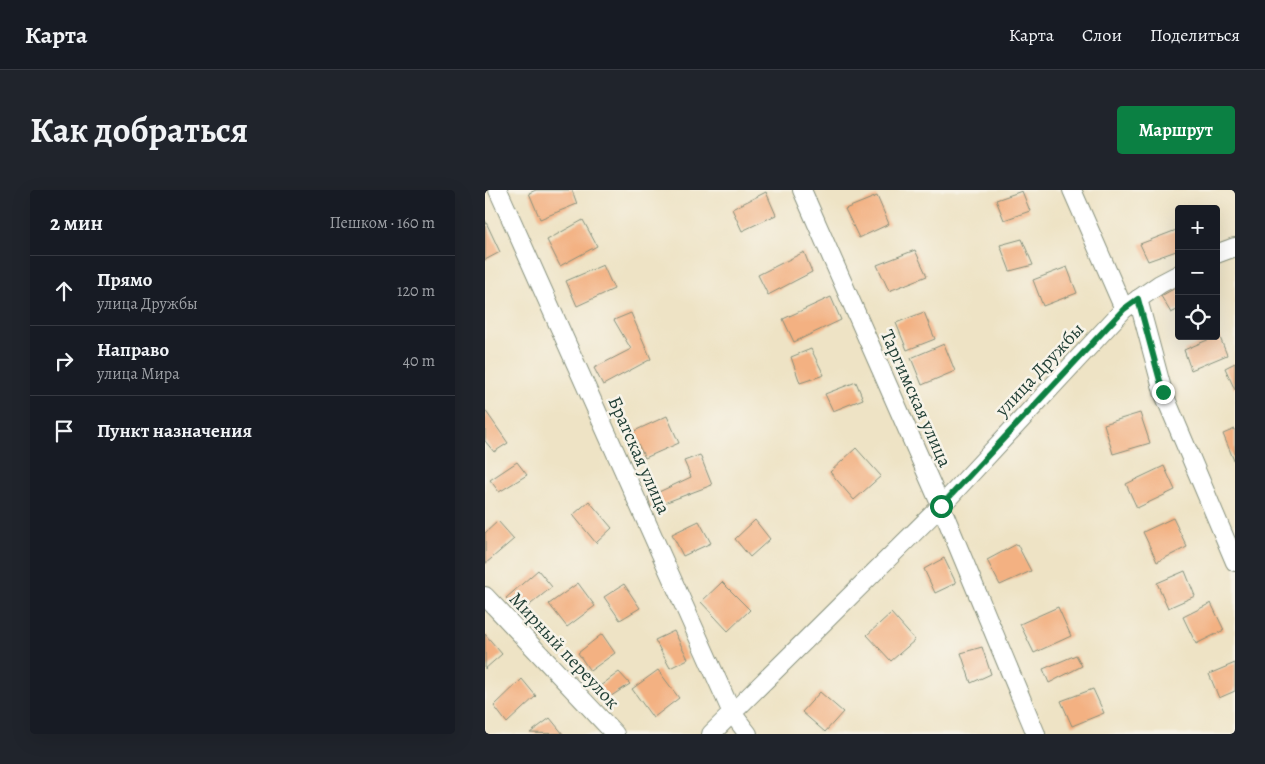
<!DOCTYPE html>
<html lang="ru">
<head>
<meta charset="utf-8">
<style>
	:root { --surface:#171b24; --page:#20242c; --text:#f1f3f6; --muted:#9ea1a6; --line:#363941; --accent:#0b8043 }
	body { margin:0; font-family:Alegreya,serif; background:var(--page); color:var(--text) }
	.controls { position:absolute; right:15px; top:15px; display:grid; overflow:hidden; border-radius:5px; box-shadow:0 5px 20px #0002 }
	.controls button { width:45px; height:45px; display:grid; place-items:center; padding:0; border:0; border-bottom:1px solid var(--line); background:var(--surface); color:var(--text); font:25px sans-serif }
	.stop { position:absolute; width:15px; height:15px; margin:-11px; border:4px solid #0b8043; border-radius:50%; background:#fff }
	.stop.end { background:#0b8043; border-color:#fff; box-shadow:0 1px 5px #0008 }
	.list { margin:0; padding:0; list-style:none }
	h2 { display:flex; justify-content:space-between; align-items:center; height:65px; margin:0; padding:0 20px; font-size:21px }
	h2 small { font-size:16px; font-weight:400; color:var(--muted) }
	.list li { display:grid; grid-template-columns:32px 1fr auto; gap:15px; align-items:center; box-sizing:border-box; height:70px; padding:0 20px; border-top:1px solid var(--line) }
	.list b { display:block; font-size:19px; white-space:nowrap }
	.list p { margin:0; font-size:16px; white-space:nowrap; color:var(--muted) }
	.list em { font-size:16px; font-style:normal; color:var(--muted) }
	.icon { flex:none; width:28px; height:28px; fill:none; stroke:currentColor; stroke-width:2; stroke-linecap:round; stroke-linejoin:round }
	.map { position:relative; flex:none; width:750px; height:544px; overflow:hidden; border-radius:5px }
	header { display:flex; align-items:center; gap:30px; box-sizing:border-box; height:70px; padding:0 25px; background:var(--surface); border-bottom:1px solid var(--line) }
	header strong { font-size:24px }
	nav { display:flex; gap:28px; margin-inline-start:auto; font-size:18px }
	.intro { display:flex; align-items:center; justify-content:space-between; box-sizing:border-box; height:120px; padding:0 30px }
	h1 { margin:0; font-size:35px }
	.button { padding:12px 22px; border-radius:5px; background:var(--accent); color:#fff; font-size:18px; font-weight:700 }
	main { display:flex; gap:30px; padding:0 30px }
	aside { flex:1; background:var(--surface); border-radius:5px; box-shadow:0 5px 20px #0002 }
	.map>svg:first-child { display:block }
	.building { fill:#f3b182 }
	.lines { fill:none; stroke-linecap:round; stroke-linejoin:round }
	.minor-casing { stroke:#86907c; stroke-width:20 }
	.minor { stroke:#fff; stroke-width:18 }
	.route { stroke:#0b8043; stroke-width:6 }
	.labels { text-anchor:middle; stroke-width:5; stroke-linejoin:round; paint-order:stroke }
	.street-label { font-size:19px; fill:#1f3d34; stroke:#f7f3e8 }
</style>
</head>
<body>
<header>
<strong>Карта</strong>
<nav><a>Карта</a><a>Слои</a><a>Поделиться</a></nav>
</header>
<div class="intro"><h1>Как добраться</h1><a class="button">Маршрут</a></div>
<main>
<aside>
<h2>2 мин<small>Пешком · 160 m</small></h2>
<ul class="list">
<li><svg class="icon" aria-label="ahead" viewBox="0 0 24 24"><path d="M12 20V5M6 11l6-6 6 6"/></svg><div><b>Прямо</b><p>улица Дружбы</p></div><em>120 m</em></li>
<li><svg class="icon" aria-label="right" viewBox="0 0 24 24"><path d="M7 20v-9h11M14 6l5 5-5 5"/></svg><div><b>Направо</b><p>улица Мира</p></div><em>40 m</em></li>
<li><svg class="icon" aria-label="arrive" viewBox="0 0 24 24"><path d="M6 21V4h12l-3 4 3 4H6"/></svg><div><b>Пункт назначения</b></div></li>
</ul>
</aside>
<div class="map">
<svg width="750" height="544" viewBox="0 0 750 544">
	<rect width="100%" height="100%" fill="#f7f3e8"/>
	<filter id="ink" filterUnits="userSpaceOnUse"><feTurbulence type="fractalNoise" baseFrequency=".02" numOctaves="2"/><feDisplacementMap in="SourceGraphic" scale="10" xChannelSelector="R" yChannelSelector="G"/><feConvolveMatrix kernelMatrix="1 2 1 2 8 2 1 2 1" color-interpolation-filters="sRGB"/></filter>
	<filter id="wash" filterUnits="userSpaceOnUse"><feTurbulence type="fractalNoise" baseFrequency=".0096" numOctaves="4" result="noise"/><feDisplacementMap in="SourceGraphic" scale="20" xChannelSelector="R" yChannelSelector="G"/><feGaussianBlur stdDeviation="1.12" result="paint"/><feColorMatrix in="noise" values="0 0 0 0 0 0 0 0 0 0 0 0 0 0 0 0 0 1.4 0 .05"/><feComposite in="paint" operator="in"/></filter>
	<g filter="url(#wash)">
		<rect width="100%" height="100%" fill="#eee3c5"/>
		<g id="blocks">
			<g class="building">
				<path d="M 51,0 L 87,0 L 92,14 L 55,29 L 44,3 Z"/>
				<path d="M 537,1 L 545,21 L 519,30 L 511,10 Z"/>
				<path d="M 281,2 L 291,25 L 257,41 L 247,19 Z"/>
				<path d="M 392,6 L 404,34 L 374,48 L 360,19 Z"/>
				<path d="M 0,30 L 15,62 L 0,70 Z"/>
				<path d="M 98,30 L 112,56 L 75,76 L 62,50 Z"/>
				<path d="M 694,39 L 694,60 L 663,71 L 655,54 Z"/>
				<path d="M 537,49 L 548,75 L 525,81 L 515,55 Z"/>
				<path d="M 430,60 L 442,86 L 404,101 L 392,75 Z"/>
				<path d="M 319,62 L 327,82 L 283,105 L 273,85 Z"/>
				<path d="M 118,75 L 129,99 L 92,116 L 81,91 Z"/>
				<path d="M 582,77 L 592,103 L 558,116 L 548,90 Z"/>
				<path d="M 694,96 L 694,119 L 686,123 L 676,106 Z"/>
				<path d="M 346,107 L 356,130 L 309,152 L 298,129 Z"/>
				<path d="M 439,122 L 450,149 L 422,160 L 411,133 Z"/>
				<path d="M 146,123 L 166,169 L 118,195 L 109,178 L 146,159 L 129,130 Z"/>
				<path d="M 734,145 L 742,165 L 706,180 L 699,160 Z"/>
				<path d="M 459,154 L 470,181 L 437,195 L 426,168 Z"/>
				<path d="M 326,159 L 339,185 L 315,193 L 306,167 Z"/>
				<path d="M 750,173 L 750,200 L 740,178 Z"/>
				<path d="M 371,192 L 378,209 L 348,221 L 340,204 Z"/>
				<path d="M 0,220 L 23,253 L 9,262 L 0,251 Z"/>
				<path d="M 655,223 L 665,253 L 628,264 L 619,234 Z"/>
				<path d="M 182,226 L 194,253 L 160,268 L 147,242 Z"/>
				<path d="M 750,239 L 750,273 L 738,244 Z"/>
				<path d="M 371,258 L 396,286 L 369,310 L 345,282 Z"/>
				<path d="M 215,265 L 227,295 L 166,318 L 163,307 L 206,287 L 199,271 Z"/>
				<path d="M 32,272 L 42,285 L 14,302 L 5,290 Z"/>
				<path d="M 679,276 L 690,300 L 652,318 L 641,294 Z"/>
				<path d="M 104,311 L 127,338 L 111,353 L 88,325 Z"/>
				<path d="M 688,328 L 702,357 L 672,372 L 658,342 Z"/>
				<path d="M 270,330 L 285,349 L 265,367 L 250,349 Z"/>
				<path d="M 13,331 L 29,349 L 0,374 L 0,343 Z"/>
				<path d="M 214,331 L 226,353 L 198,366 L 187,344 Z"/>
				<path d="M 532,354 L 546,381 L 515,395 L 502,370 Z"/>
				<path d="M 459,368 L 471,393 L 450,403 L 439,379 Z"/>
				<path d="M 53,380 L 67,397 L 36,422 L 21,408 Z"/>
				<path d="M 700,381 L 710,406 L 683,418 L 672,393 Z"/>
				<path d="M 237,392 L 265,420 L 243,441 L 216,412 Z"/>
				<path d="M 93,393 L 110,416 L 82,437 L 64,414 Z"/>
				<path d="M 139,394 L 155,418 L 135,430 L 119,407 Z"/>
				<path d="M 726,413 L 739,440 L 711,454 L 698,427 Z"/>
				<path d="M 573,417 L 586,446 L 549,463 L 535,434 Z"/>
				<path d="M 406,423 L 430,450 L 406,471 L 382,445 Z"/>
				<path d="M 189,441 L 203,469 L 185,478 L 170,450 Z"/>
				<path d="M 0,444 L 17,464 L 0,479 Z"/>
				<path d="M 117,444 L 130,463 L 105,481 L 93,463 Z"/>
				<path d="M 497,457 L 506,484 L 486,493 L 476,463 Z"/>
				<path d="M 591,465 L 597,476 L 564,493 L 558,479 Z"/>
				<path d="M 750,473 L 750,501 L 734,508 L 724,484 Z"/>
				<path d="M 173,480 L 194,508 L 168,528 L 147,499 Z"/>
				<path d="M 134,482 L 145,494 L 123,508 L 115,496 Z"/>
				<path d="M 37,489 L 51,506 L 22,533 L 9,516 Z"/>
				<path d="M 608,499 L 619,523 L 587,536 L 576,511 Z"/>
				<path d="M 335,502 L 358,522 L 340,542 L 317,522 Z"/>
				<path d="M 65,528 L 78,544 L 45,543 Z"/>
			</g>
		</g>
	</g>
	<g filter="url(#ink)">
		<use href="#blocks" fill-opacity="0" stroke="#86907c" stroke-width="1"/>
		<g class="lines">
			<g class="minor-casing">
				<g id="minor">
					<path d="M 13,0 L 247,523 L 263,544"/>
					<path d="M 317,0 L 456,316 L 551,544"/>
					<path d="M 587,0 L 639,119"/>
					<path d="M 731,64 L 750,57"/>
					<path d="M 653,109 L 678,202 L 750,372"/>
					<path d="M 0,406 L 130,544"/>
					<path d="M 226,544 L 456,316 L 639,119 L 675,94 L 694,84"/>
				</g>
			</g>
			<use href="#minor" class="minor"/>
		</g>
	</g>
	<g class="lines" filter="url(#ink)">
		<path class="route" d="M 456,316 L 639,119 L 653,109 L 678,202"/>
	</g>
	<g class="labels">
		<g class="street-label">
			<text transform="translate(554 179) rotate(-47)" y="7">улица Дружбы</text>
			<text transform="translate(432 208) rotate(66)" y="7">Таргимская улица</text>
			<text transform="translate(155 265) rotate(66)" y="7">Братская улица</text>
			<text transform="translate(80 460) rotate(47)" y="7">Мирный переулок</text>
		</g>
	</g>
</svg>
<div class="controls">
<button>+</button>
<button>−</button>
<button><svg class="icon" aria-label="locate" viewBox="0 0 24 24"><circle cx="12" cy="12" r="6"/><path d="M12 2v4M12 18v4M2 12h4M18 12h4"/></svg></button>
</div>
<div class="stop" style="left:456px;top:316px"></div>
<div class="stop end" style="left:678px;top:202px"></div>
</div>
</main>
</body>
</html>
